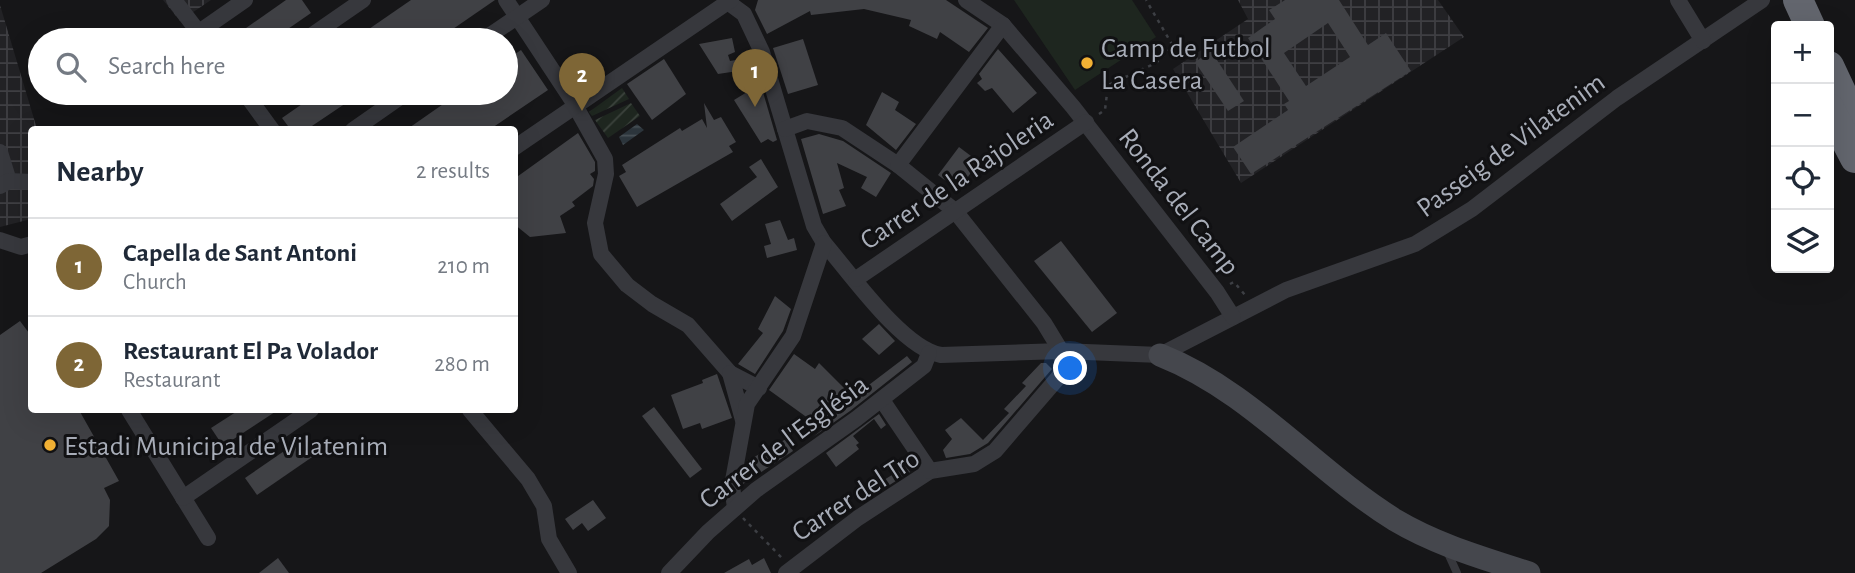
<!DOCTYPE html>
<html lang="en">
<head>
<meta charset="utf-8">
<style>
	:root { --surface:#fff; --page:#f2f2f3; --text:#1f2937; --muted:#747a83; --line:#e0e1e3; --accent:#7e6636 }
	body { margin:0; font-family:"Alegreya Sans",sans-serif; background:var(--page); color:var(--text) }
	.controls { position:absolute; right:21px; top:21px; display:grid; overflow:hidden; border-radius:7px; box-shadow:0 7px 28px #0002 }
	.controls button { width:63px; height:63px; display:grid; place-items:center; padding:0; border:0; border-bottom:2px solid var(--line); background:var(--surface); color:var(--text); font:35px sans-serif }
	.you { position:absolute; left:1071px; top:369px; width:24px; height:24px; margin:-18px; border:5px solid #fff; border-radius:50%; background:#1a73e8; box-shadow:0 0 0 10px #1a73e833 }
	.badge { display:grid; place-items:center; width:46px; height:46px; border-radius:50%; background:var(--accent); color:#fff; font-size:23px; font-weight:700 }
	.pin { position:absolute; translate:-50% -58px; filter:drop-shadow(0 2px 4px #0008) }
	.pin::after { content:''; position:absolute; top:37px; width:24px; height:21px; background:inherit; clip-path:polygon(0 0,100% 0,50% 100%) }
	.list { margin:0; padding:0; list-style:none }
	h2 { display:flex; justify-content:space-between; align-items:center; height:91px; margin:0; padding:0 28px; font-size:30px }
	h2 small { font-size:23px; font-weight:400; color:var(--muted) }
	.list li { display:grid; grid-template-columns:46px 1fr auto; gap:21px; align-items:center; box-sizing:border-box; height:98px; padding:0 28px; border-top:2px solid var(--line) }
	.list b { display:block; font-size:26px; white-space:nowrap }
	.list p { margin:0; font-size:23px; white-space:nowrap; color:var(--muted) }
	.list em { font-size:23px; font-style:normal; color:var(--muted) }
	.icon { flex:none; width:38px; height:38px; fill:none; stroke:currentColor; stroke-width:2; stroke-linecap:round; stroke-linejoin:round }
	.map { position:relative; flex:none; width:1855px; height:573px; overflow:hidden }
	.search { position:absolute; background:var(--surface); box-shadow:0 7px 28px #0002; left:28px; top:28px; width:490px; height:77px; display:flex; align-items:center; gap:18px; box-sizing:border-box; padding:0 24px; border-radius:38px; color:var(--muted); font-size:26px }
	.panel { position:absolute; background:var(--surface); box-shadow:0 7px 28px #0002; left:28px; top:126px; width:490px; height:287px; border-radius:7px }
	.map>svg:first-child { display:block }
	.industrial { fill:url(#industrial-grid) }
	.garden { fill:url(#garden-furrows) }
	.pitch { fill:#1e261f }
	.water { fill:url(#water-rules) }
	.building { fill:#404145; fill-rule:evenodd }
	.lines { fill:none; stroke-linecap:round; stroke-linejoin:round }
	.path { stroke:#3d3f44; stroke-width:2.5; stroke-dasharray:3.5 5; stroke-linecap:butt }
	.lane { stroke:#37383d; stroke-width:8 }
	.street { stroke:#37383d; stroke-width:16 }
	.secondary { stroke:#45474d; stroke-width:23 }
	.highway { stroke:#63666e; stroke-width:30 }
	.poi-dot { fill:#f2b134; stroke:#111113; stroke-width:2.5 }
	.labels { text-anchor:middle; stroke-width:6; stroke-linejoin:round; paint-order:stroke }
	.poi-label { font-size:28px; fill:#a8adb8; stroke:#111113; text-anchor:start }
	.street-label { font-size:28px; fill:#a8adb8; stroke:#111113 }
</style>
</head>
<body>
<div class="map">
<svg width="1855" height="573" viewBox="0 0 1855 573">
	<defs>
		<pattern id="industrial-grid" width="8" height="8" patternUnits="userSpaceOnUse" patternTransform="scale(1.75)"><rect width="8" height="8" fill="#222225"/><path d="M0 4h8M4 0v8" fill="none" stroke="#3f3f43"/></pattern>
		<pattern id="garden-furrows" width="10" height="10" patternUnits="userSpaceOnUse" patternTransform="scale(1.75)"><rect width="10" height="10" fill="#1e261f"/><path d="M-1 1l2-2M0 10L10 0M9 11l2-2" fill="none" stroke="#3c433d"/></pattern>
		<pattern id="water-rules" width="6" height="5" patternUnits="userSpaceOnUse" patternTransform="scale(1.75)"><rect width="6" height="5" fill="#2c353c"/><path d="M0 2.5h6" fill="none" stroke="#485056"/></pattern>
	</defs>
	<rect width="100%" height="100%" fill="#161618"/>
	<g class="industrial">
		<path d="M 163,0 L 211,0 L 180,21 Z"/>
		<path d="M 1238,0 L 1438,0 L 1464,37 L 1241,183 L 1173,69 L 1248,19 Z"/>
		<path d="M 0,5 L 37,129 L 32,130 L 31,219 L 0,227 Z"/>
	</g>
	<g class="garden">
		<path d="M 622,88 L 629,99 L 592,116 L 589,112 Z"/>
		<path d="M 631,103 L 640,116 L 608,138 L 595,120 Z"/>
	</g>
	<path class="pitch" d="M 1014,0 L 1132,0 L 1156,37 L 1075,90 Z"/>
	<path class="water" d="M 637,124 L 644,130 L 623,145 L 619,137 Z"/>
	<g class="building">
		<path d="M 286,0 L 302,0 L 311,13 L 272,40 L 254,40 L 246,28 Z"/>
		<path d="M 411,0 L 495,0 L 437,40 L 353,40 Z"/>
		<path d="M 758,0 L 946,0 L 988,28 L 969,52 L 940,32 L 937,39 L 909,26 L 911,20 L 864,9 L 811,15 L 810,11 L 767,34 L 755,10 Z"/>
		<path d="M 1285,0 L 1339,0 L 1368,45 L 1386,33 L 1411,71 L 1251,174 L 1233,147 L 1288,110 L 1284,104 L 1289,101 L 1248,38 L 1275,19 L 1269,10 ZM 1328,23 L 1350,57 L 1306,86 L 1284,53 Z"/>
		<path d="M 732,38 L 735,52 L 728,55 L 730,61 L 736,60 L 738,71 L 718,74 L 699,44 Z"/>
		<path d="M 803,39 L 818,85 L 788,94 L 773,48 Z"/>
		<path d="M 998,49 L 1037,93 L 1013,113 L 992,88 L 985,91 L 977,83 L 982,79 L 979,74 Z"/>
		<path d="M 521,50 L 548,90 L 489,130 L 406,130 L 459,93 L 506,93 L 506,60 Z"/>
		<path d="M 1211,51 L 1244,101 L 1228,111 L 1195,62 Z"/>
		<path d="M 664,59 L 686,94 L 652,120 L 627,84 Z"/>
		<path d="M 758,75 L 777,140 L 773,142 L 768,139 L 761,143 L 734,100 L 752,89 L 749,80 Z"/>
		<path d="M 882,92 L 899,102 L 895,110 L 916,124 L 896,150 L 866,125 Z"/>
		<path d="M 300,93 L 361,93 L 306,130 L 291,130 L 282,118 L 305,102 Z"/>
		<path d="M 704,103 L 714,120 L 721,117 L 736,142 L 729,146 L 733,152 L 637,207 L 619,176 L 626,172 L 622,165 L 680,128 L 682,131 L 702,119 L 707,128 Z"/>
		<path d="M 578,133 L 595,162 L 595,171 L 590,174 L 594,179 L 593,186 L 572,202 L 575,206 L 560,216 L 566,233 L 530,237 L 514,224 L 514,179 Z"/>
		<path d="M 819,134 L 843,141 L 891,173 L 876,197 L 861,188 L 867,177 L 837,163 L 844,188 L 839,190 L 846,206 L 823,214 L 801,139 Z"/>
		<path d="M 959,147 L 979,162 L 958,190 L 938,175 Z"/>
		<path d="M 761,159 L 778,187 L 732,221 L 720,204 L 757,177 L 749,167 Z"/>
		<path d="M 780,220 L 788,240 L 794,238 L 797,250 L 767,258 L 764,246 L 771,244 L 765,224 Z"/>
		<path d="M 1061,241 L 1117,313 L 1092,332 L 1034,261 Z"/>
		<path d="M 775,296 L 791,309 L 783,331 L 755,374 L 738,364 L 763,333 L 758,329 Z"/>
		<path d="M 20,321 L 32,337 L 32,410 L 79,410 L 119,481 L 104,488 L 110,500 L 109,526 L 96,539 L 41,573 L 0,573 L 0,335 Z"/>
		<path d="M 879,324 L 895,341 L 879,355 L 862,339 Z"/>
		<path d="M 794,354 L 815,369 L 819,363 L 845,389 L 850,385 L 857,394 L 907,356 L 912,362 L 850,411 L 813,437 L 823,429 L 769,390 Z"/>
		<path d="M 1041,363 L 1046,363 L 1052,369 L 988,443 L 970,454 L 946,458 L 943,450 L 952,439 L 945,430 L 961,418 L 983,440 L 1009,413 L 1004,409 L 1026,386 L 1022,383 Z"/>
		<path d="M 717,374 L 732,418 L 702,429 L 700,423 L 683,429 L 671,395 L 703,383 L 702,380 Z"/>
		<path d="M 654,407 L 702,469 L 690,478 L 642,416 Z"/>
		<path d="M 239,410 L 278,410 L 223,446 L 211,428 Z"/>
		<path d="M 879,414 L 886,425 L 881,429 L 874,419 L 853,436 L 859,443 L 856,445 L 859,449 L 836,467 L 826,453 Z"/>
		<path d="M 306,436 L 318,453 L 257,495 L 245,478 Z"/>
		<path d="M 786,439 L 793,451 L 743,484 L 747,461 Z"/>
		<path d="M 906,466 L 910,472 L 888,486 L 884,480 Z"/>
		<path d="M 593,500 L 606,518 L 588,531 L 582,523 L 573,530 L 565,519 Z"/>
		<path d="M 278,558 L 289,573 L 259,573 Z"/>
		<path d="M 764,558 L 771,573 L 724,573 L 749,559 L 752,565 Z"/>
	</g>
	<g class="lines">
		<g class="path">
			<path d="M 1099,114 L 1105,110 L 1108,85 L 1156,63 L 1173,46 L 1146,0"/>
			<path d="M 1230,284 L 1234,282 L 1245,295"/>
			<path d="M 743,518 L 782,558"/>
		</g>
		<path class="lane" d="M 1447,551 L 1457,573"/>
		<g class="street">
			<path d="M 174,0 L 203,38"/>
			<path d="M 506,0 L 572,100 L 605,159 L 606,174 L 595,223 L 601,254 L 627,285 L 652,304 L 688,325 L 730,373"/>
			<path d="M 725,0 L 744,14 L 762,52 L 814,226 L 824,243 C 850,273 903,349 941,355 L 1061,351 L 1160,355 L 1286,290 L 1415,244 L 1472,209 L 1617,98 L 1762,0"/>
			<path d="M 966,0 L 1003,25 L 1073,107 L 1217,292 L 1233,317"/>
			<path d="M 1678,0 L 1703,41"/>
			<path d="M 199,32 L 245,0"/>
			<path d="M 305,40 L 363,0"/>
			<path d="M 483,40 L 542,0"/>
			<path d="M 245,93 L 272,130"/>
			<path d="M 785,129 L 807,121 L 842,128 L 898,165 L 955,211 L 1044,323 L 1061,351 L 1063,372 L 995,451 L 974,464 L 930,471 L 858,518 L 786,573"/>
			<path d="M 353,130 L 406,93"/>
			<path d="M 514,148 L 731,0"/>
			<path d="M 0,152 L 9,181"/>
			<path d="M 898,165 L 1003,25"/>
			<path d="M 0,186 L 9,181 L 32,182"/>
			<path d="M 0,240 L 21,247 L 32,244"/>
			<path d="M 856,279 L 1086,122"/>
			<path d="M 882,400 L 930,471"/>
			<path d="M 129,410 L 208,538"/>
			<path d="M 470,410 L 528,479 L 544,506 L 549,539 L 569,573"/>
			<path d="M 743,420 L 730,373 L 759,388"/>
			<path d="M 183,498 L 311,410"/>
			<path d="M 735,508 L 732,486 L 747,404 L 793,336 L 824,243"/>
			<path d="M 669,573 L 708,532 L 756,490 L 856,419 L 924,366 L 929,353"/>
		</g>
		<path class="secondary" d="M 1160,355 C 1251,391 1313,469 1395,520 C 1437,545 1483,558 1529,573"/>
		<g class="highway">
			<path d="M 1798,0 L 1810,26"/>
			<path d="M 1829,66 L 1855,121"/>
			<path d="M 1829,108 L 1855,158"/>
		</g>
	</g>
	<g class="poi-dot">
		<circle cx="1087" cy="63" r="7"/>
		<circle cx="50" cy="445" r="7"/>
	</g>
	<g class="labels">
		<g class="poi-label">
			<text x="1101" y="57">Camp de Futbol<tspan x="1101" dy="32">La Casera</tspan></text>
			<text x="64" y="455">Estadi Municipal de Vilatenim</text>
		</g>
		<g class="street-label">
			<text transform="translate(1510 144) rotate(-36)" y="10">Passeig de Vilatenim</text>
			<text transform="translate(956 179) rotate(-34)" y="10">Carrer de la Rajoleria</text>
			<text transform="translate(1180 201) rotate(52)" y="10">Ronda del Camp</text>
			<text transform="translate(783 441) rotate(-37)" y="10">Carrer de l'Església</text>
			<text transform="translate(855 494) rotate(-33)" y="10">Carrer del Tro</text>
		</g>
	</g>
</svg>
<div class="controls">
<button>+</button>
<button>−</button>
<button><svg class="icon" aria-label="locate" viewBox="0 0 24 24"><circle cx="12" cy="12" r="6"/><path d="M12 2v4M12 18v4M2 12h4M18 12h4"/></svg></button>
<button><svg class="icon" aria-label="layers" viewBox="0 0 24 24"><path d="M12 4l9 5-9 5-9-5zM3 14l9 5 9-5"/></svg></button>
</div>
<div class="you"></div>
<div class="pin badge" style="left:755px;top:107px">1</div>
<div class="pin badge" style="left:582px;top:111px">2</div>
<div class="search"><svg class="icon" aria-label="search" viewBox="0 0 24 24"><circle cx="10" cy="10" r="6"/><path d="M15 15l6 6"/></svg>Search here</div>
<section class="panel">
<h2>Nearby<small>2 results</small></h2>
<ul class="list">
<li><span class="badge">1</span><div><b>Capella de Sant Antoni</b><p>Church</p></div><em>210 m</em></li>
<li><span class="badge">2</span><div><b>Restaurant El Pa Volador</b><p>Restaurant</p></div><em>280 m</em></li>
</ul>
</section>
</div>
</body>
</html>
